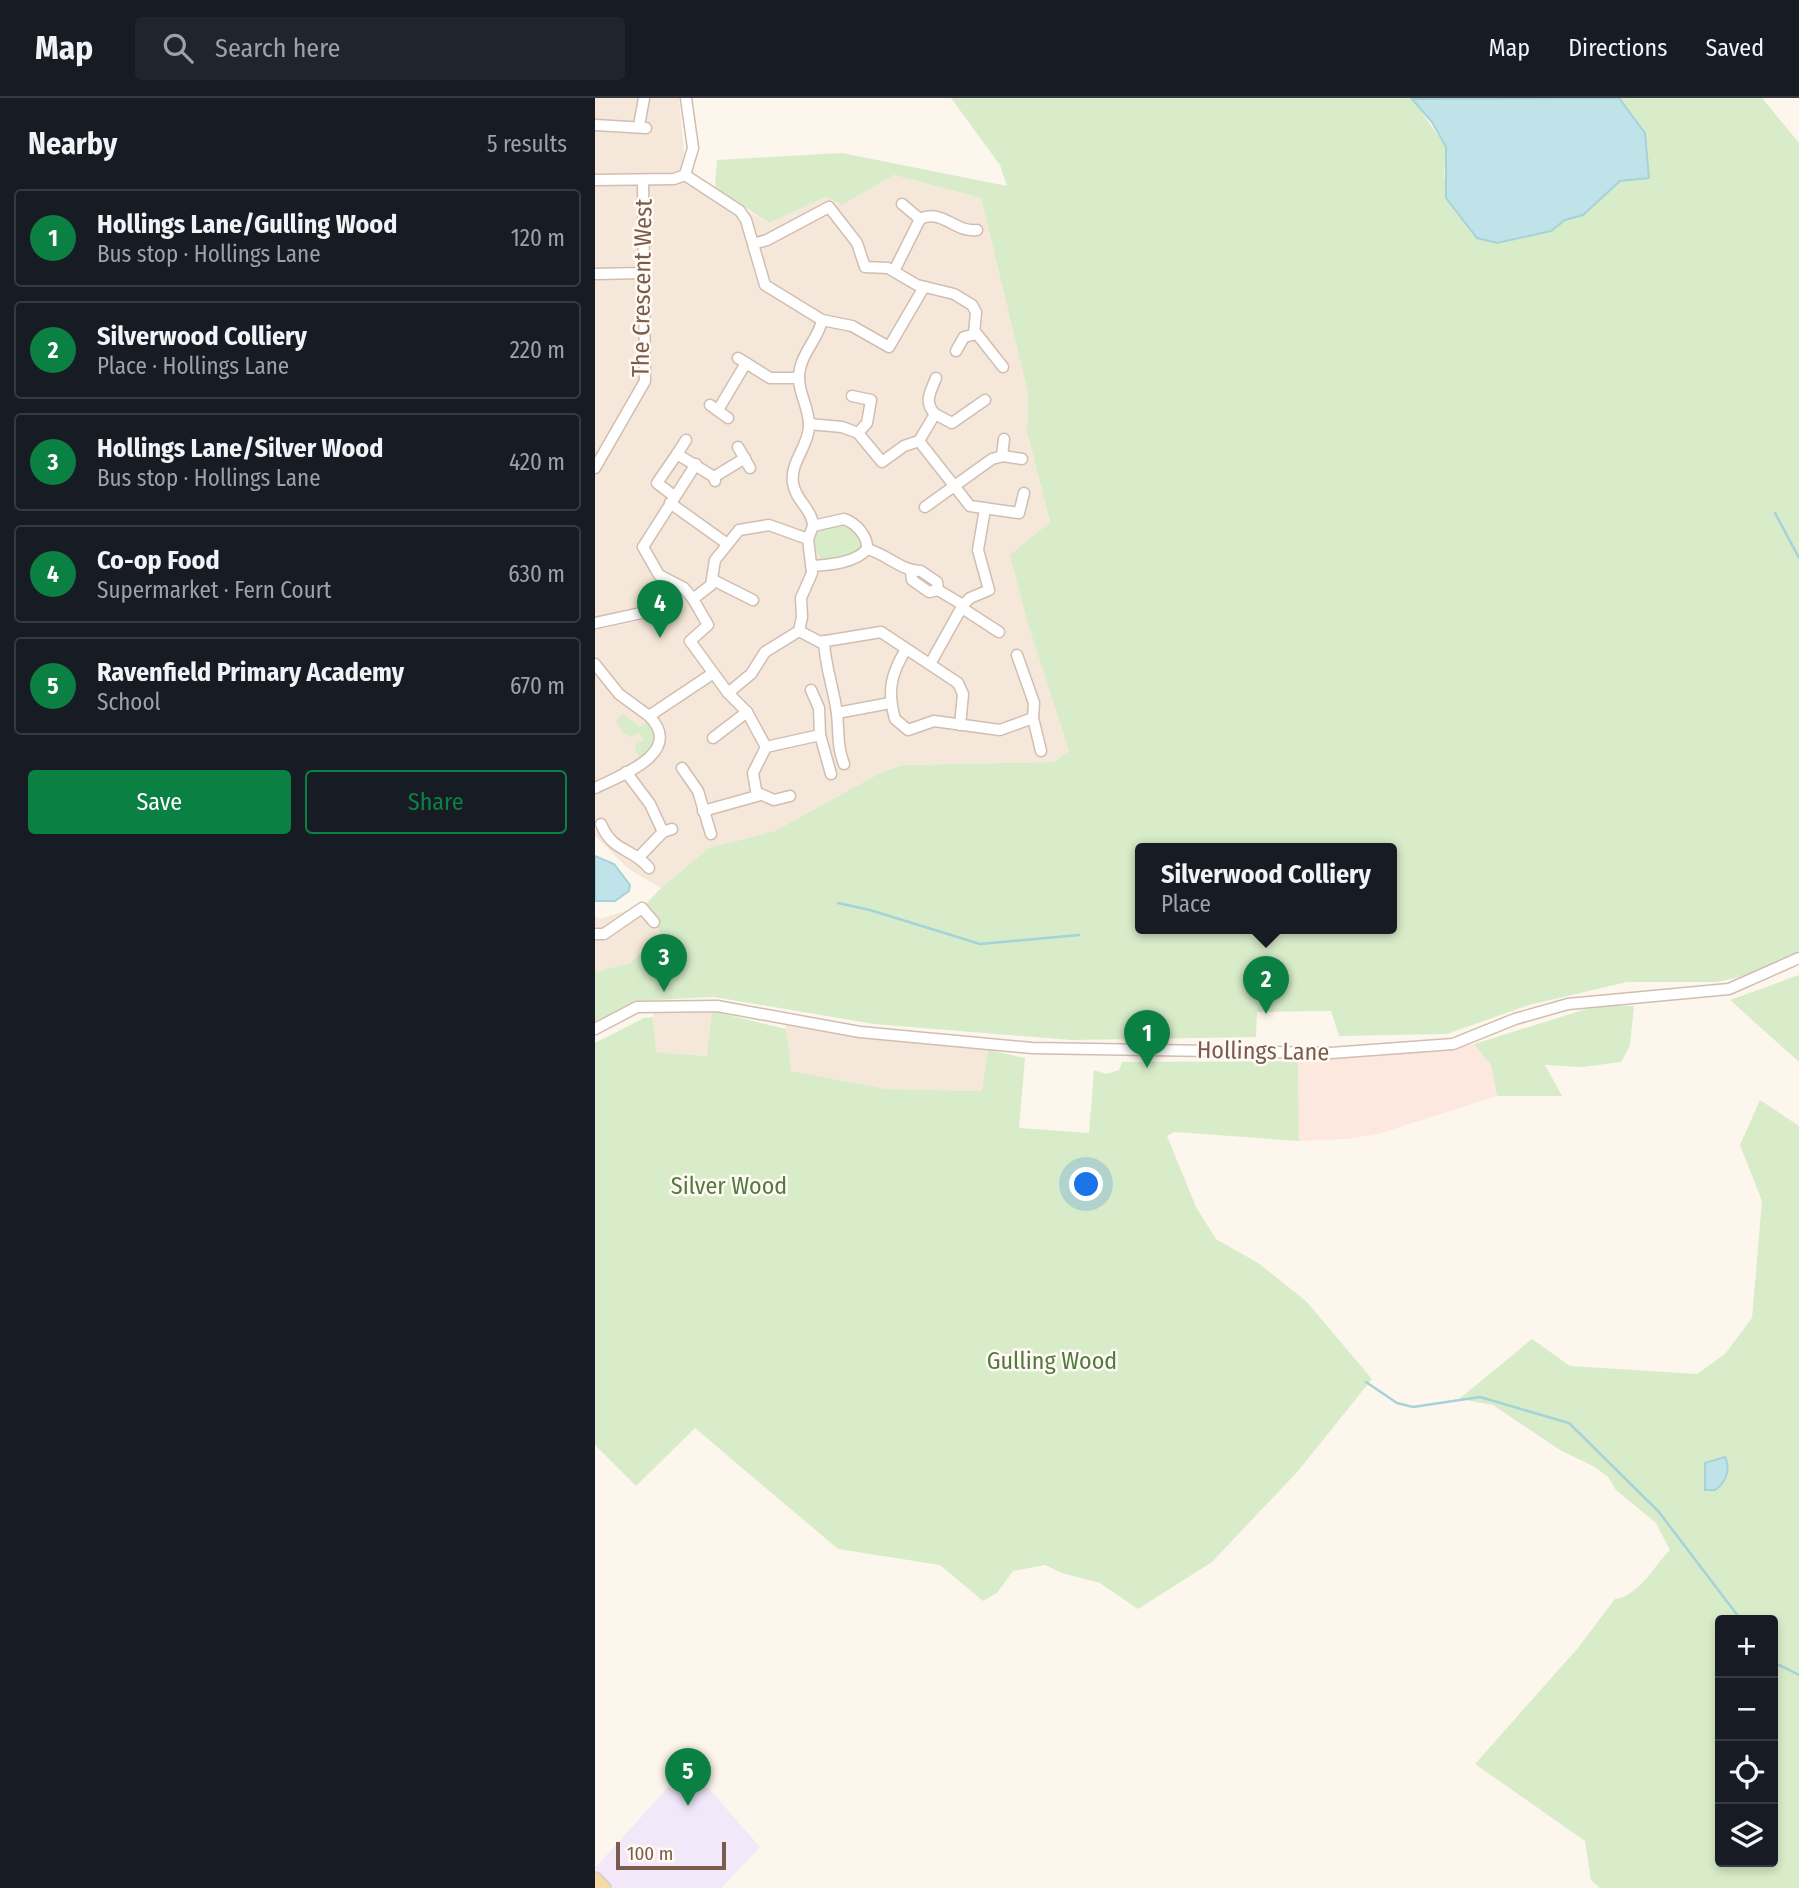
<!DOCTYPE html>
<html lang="en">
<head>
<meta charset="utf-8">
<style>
	:root { --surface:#171b24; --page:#20242c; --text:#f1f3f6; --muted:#9ea1a6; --line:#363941; --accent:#0b8043 }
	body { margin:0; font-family:"Fira Sans Condensed",sans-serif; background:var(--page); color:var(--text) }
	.controls { position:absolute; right:21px; bottom:21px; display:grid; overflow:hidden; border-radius:7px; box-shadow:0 4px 10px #0003 }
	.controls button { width:63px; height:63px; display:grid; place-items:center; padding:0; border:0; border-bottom:2px solid var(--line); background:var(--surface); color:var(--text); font:35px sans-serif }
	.scale { position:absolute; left:21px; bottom:18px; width:110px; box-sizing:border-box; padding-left:7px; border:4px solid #7a5c4d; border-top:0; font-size:19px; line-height:24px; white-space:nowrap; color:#7a5c4d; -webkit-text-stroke:5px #fffaf3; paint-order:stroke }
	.you { position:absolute; left:492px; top:1087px; width:24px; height:24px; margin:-18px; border:5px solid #fff; border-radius:50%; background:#1a73e8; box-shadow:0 0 0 10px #1a73e833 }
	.badge { display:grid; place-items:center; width:46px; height:46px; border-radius:50%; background:var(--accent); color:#fff; font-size:23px; font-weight:700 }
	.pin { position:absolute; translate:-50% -58px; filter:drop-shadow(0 2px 4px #0008) }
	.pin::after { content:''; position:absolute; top:37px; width:24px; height:21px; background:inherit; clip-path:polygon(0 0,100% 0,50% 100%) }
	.popup { position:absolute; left:540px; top:745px; width:262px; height:91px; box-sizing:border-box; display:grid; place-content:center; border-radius:7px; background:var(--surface); filter:drop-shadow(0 2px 5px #0005); font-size:23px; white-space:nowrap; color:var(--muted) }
	.popup b { font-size:26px; color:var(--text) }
	.popup::after { content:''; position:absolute; left:50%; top:100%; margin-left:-14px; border:14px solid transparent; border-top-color:var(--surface) }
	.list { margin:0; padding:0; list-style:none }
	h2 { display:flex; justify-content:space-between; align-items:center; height:91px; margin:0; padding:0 28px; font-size:30px }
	h2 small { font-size:23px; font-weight:400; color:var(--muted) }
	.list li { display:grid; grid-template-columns:46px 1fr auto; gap:21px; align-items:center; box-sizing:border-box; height:98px; margin:0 14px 14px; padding:0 14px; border:2px solid var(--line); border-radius:7px }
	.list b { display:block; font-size:26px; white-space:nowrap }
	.list p { margin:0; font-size:23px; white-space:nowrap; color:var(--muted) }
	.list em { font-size:23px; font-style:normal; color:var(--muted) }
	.actions { display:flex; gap:14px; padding:21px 28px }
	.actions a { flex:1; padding:16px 0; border:2px solid var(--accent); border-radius:7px; text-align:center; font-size:24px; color:var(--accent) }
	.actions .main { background:var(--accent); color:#fff }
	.icon { flex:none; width:38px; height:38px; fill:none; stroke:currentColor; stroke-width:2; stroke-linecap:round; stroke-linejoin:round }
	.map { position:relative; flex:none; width:1204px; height:1790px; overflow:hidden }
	header { display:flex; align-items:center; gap:42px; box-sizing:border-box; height:98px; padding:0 35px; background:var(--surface); border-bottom:2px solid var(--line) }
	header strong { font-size:33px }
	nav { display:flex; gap:38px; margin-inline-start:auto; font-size:24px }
	.search { width:490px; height:63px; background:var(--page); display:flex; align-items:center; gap:18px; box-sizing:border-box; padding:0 24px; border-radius:7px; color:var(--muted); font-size:26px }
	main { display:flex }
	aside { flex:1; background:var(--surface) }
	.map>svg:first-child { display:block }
	.residential { fill:#f5e8da }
	.commercial { fill:#fde8e0 }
	.education { fill:#f3e8fa }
	.green { fill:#d8ecc9; fill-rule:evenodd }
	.water { fill:#bfe3e8; stroke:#a5d3da; stroke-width:2 }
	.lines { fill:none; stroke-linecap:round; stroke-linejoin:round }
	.stream { stroke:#a5d3da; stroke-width:2.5 }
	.minor-casing { stroke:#d1beb0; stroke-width:13 }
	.major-casing { stroke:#dad1cd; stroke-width:16 }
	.minor { stroke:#fff; stroke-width:10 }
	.major { stroke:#fbd9a5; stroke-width:12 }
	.labels { text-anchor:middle; stroke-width:5; stroke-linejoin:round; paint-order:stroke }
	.street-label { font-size:24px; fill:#7a5c4d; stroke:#fffaf3 }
	.park-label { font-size:24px; fill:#537a41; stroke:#fffaf3 }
</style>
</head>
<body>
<header>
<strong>Map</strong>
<div class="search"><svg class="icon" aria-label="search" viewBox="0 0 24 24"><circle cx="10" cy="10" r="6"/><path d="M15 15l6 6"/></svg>Search here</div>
<nav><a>Map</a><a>Directions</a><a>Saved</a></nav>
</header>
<main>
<aside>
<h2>Nearby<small>5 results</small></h2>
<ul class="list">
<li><span class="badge">1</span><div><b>Hollings Lane/Gulling Wood</b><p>Bus stop · Hollings Lane</p></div><em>120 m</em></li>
<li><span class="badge">2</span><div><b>Silverwood Colliery</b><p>Place · Hollings Lane</p></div><em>220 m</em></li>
<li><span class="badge">3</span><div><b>Hollings Lane/Silver Wood</b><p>Bus stop · Hollings Lane</p></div><em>420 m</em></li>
<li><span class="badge">4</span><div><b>Co-op Food</b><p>Supermarket · Fern Court</p></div><em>630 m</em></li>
<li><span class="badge">5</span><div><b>Ravenfield Primary Academy</b><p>School</p></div><em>670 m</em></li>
</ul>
<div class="actions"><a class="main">Save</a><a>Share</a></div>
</aside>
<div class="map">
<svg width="1204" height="1790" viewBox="0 0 1204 1790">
	<rect width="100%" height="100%" fill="#fdf6ec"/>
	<g class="residential">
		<path d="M 0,0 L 84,0 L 91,77 L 174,125 L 231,99 L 247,107 L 299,77 L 386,100 L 433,295 L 432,334 L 455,425 L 433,526 L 474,653 L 459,664 L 308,667 L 287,674 L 180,733 L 114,750 L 66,790 L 35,772 L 0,738 Z"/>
		<path d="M 51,806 L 67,836 L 35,865 L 0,874 L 0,818 L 5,821 Z"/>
		<path d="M 58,909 L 117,913 L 113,958 L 60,954 Z"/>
		<path d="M 190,920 L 393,952 L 388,993 L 291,991 L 195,973 Z"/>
	</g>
	<path class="commercial" d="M 879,946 L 896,967 L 902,998 L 783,1036 L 752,1041 L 704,1043 L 703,963 Z"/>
	<path class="education" d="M 93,1667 L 165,1749 L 126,1790 L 18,1790 L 0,1770 Z"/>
	<g class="green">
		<path d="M 356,0 L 817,0 L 851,49 L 849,79 L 930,138 L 956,133 L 970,122 L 988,117 L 1025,83 L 1050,35 L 1024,0 L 1167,0 L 1204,45 L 1204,853 L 1153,877 L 1122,884 L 1032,884 L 934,907 L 852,936 L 744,938 L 736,913 L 662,914 L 661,939 L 477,942 L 279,926 L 119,899 L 40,903 L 0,924 L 0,874 L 35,865 L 66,836 L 51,806 L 66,790 L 114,750 L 180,733 L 287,674 L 308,667 L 459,664 L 474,653 L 433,526 L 415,457 L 455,424 L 432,334 L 433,295 L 386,100 L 299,77 L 247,107 L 231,99 L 174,125 L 120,89 L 122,62 L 247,55 L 412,88 L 405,67 ZM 545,750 L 797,750 L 797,830 L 545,830 Z"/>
		<path d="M 243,424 L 256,427 L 268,445 L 267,450 L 243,462 L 227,462 L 217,447 L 219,436 Z"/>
		<path d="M 27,615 L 45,629 L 51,624 L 57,630 L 62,643 L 47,663 L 40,652 L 41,646 L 48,642 L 44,635 L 36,639 L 28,635 L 21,624 Z"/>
		<path d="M 1204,877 L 1204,964 L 1135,902 Z"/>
		<path d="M 1001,908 L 1039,908 L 1035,947 L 1026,964 L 987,969 L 950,967 L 967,998 L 902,998 L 896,967 L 879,946 Z"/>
		<path d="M 117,913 L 191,931 L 196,973 L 291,991 L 387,993 L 393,952 L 430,960 L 424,1030 L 494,1035 L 499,972 L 511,976 L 524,972 L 527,964 L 703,963 L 704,1043 L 579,1034 L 572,1038 L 601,1109 L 621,1141 L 663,1165 L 711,1203 L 777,1281 L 703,1373 L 617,1464 L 543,1511 L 505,1485 L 467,1475 L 450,1467 L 418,1473 L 402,1495 L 388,1503 L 345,1467 L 243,1451 L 100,1330 L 41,1388 L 0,1347 L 0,945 L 49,920 L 58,919 L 61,954 L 112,958 Z"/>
		<path d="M 1165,1002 L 1204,1028 L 1204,1790 L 1005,1790 L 996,1782 L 990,1743 L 880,1666 L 982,1551 L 1020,1501 C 1044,1498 1059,1468 1075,1452 L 1061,1425 L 1021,1392 L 1013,1379 L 1000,1369 L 965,1352 L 898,1307 L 864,1301 L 937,1241 L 975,1268 L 1102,1276 L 1130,1256 L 1157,1220 L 1167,1103 L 1145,1047 ZM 1125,1522 L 1178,1522 L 1178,1764 L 1125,1764 Z"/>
	</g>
	<g class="water">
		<path d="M 1024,0 L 1050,35 L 1054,80 L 1025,83 L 988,117 L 970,122 L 956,133 L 902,145 L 882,140 L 851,100 L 851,49 L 837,24 L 817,1 Z"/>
		<path d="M 0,758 L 19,766 L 35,787 L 34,793 L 20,803 L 0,803 Z"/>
		<path d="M 1130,1359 C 1136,1372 1131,1384 1120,1392 L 1110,1392 L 1110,1365 Z"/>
	</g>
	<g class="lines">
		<g class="stream">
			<path d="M 1180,415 L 1204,460"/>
			<path d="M 243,805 L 275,812 L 385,846 L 484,837"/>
			<path d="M 771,1284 L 802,1305 L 818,1309 L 885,1299 L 974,1325 L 1064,1414 L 1146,1522"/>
			<path d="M 1178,1564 L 1204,1577"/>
		</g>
		<g class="minor-casing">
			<g id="minor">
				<path d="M 0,27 L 51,30"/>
				<path d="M 44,28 L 49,0"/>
				<path d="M 90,77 L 145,113 L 151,122 L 170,187 L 227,222 L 257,228 L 294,249 L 329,189"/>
				<path d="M 90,77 L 98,50 L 91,0"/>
				<path d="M 0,82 L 79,81 L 90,77"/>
				<path d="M 307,106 L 325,121"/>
				<path d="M 158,146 L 172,142 L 234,109 L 262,145 L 270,169 L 293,170 L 322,187 L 359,196 L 377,207 L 381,214 L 379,236"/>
				<path d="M 299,173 L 325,121 C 347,110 360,135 382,132"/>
				<path d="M 0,176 L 48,175"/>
				<path d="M 361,253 L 369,239 L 382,236 L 408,269"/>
				<path d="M 143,260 L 175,280 L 204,280"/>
				<path d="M 257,298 L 276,302 L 272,325 L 263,335"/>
				<path d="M 115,307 L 133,320"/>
				<path d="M 123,312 L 151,265"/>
				<path d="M 340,316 L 357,325 L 390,302"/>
				<path d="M 214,326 L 247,329 L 263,335 L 287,364 L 309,348 L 324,343 L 375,408 L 424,415 L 429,395"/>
				<path d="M 324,343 L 340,316 C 328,304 336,293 341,280"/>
				<path d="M 143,349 L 155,370"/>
				<path d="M 82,356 L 91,342"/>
				<path d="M 407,358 L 409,341"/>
				<path d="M 0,370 L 50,283 L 48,82"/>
				<path d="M 119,379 L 150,360"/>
				<path d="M 79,398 L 62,385 L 82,356 L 119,379 L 120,383"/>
				<path d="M 75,405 L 131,445"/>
				<path d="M 330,409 L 397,361 L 408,358 L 427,361"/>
				<path d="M 218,428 C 218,412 200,402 198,385 C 195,364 213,349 214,329 C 215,309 200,291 205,271 C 208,253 224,240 227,222"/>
				<path d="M 213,441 L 174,427 L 144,432 L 120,462 L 116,487 L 98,501 L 113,527 L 95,543 L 133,595 L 156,576 L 170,554 L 204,533 L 207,519 L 206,500 L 217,475 L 213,441 L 218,428 L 249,421 C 261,425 273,438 272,451 C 261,465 234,467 217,468"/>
				<path d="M 272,451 C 292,456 306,473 326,473 L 342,484 L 343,492 L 368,507"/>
				<path d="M 316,474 L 317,482 L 334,494 L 343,492"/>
				<path d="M 118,482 L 158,502"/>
				<path d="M 98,501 L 89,490 L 64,477 L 48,449 L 101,366"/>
				<path d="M 367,510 L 404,534"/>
				<path d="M 0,525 L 51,514"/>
				<path d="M 204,533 L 225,544 L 286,534 L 363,585 L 368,596 L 365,627"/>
				<path d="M 229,543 C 230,569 239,591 242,616 C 244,634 242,649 249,666"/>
				<path d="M 311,551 C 296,576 292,593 300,621 L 313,632 L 339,623 L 405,632 L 438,620 L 439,605 L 422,557"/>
				<path d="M 0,566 L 24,596 L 54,618 L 117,576"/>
				<path d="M 335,566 L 368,507 L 375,500 L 394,492 L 383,452 L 390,411"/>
				<path d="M 242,615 L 295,605"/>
				<path d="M 438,620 L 446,653"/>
				<path d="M 225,637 L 236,676"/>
				<path d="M 118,640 L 152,614"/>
				<path d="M 171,649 L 225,637 L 224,610 L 216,592"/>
				<path d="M 87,670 L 103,693 L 116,736"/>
				<path d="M 31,674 L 55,706 L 68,734"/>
				<path d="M 0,690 C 27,677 90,654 54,618"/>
				<path d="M 163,695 L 179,702 L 195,698"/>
				<path d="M 108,713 L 162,698 L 158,675 L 171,649 L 152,614 L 133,595"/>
				<path d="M 6,726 C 18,755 37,749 54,770"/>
				<path d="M 44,759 L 68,734 L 77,731"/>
				<path d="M 0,836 L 9,836 L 47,810 L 59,824"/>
				<path d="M 0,931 L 42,909 L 122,908 L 265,934 L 437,950 L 736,955 L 858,946 L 920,921 L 973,906 L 1134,891 L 1204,860"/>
			</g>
		</g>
		<g class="major-casing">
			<path id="major" d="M 0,1781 L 9,1790"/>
		</g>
		<use href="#minor" class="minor"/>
		<use href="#major" class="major"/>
	</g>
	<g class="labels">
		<g class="street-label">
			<text transform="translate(47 190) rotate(-89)" y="8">The Crescent West</text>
			<text transform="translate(668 953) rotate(1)" y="8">Hollings Lane</text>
		</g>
		<g class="park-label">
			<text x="134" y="1096">Silver Wood</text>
			<text x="457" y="1271">Gulling Wood</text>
		</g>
	</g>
</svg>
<div class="controls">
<button>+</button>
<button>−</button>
<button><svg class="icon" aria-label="locate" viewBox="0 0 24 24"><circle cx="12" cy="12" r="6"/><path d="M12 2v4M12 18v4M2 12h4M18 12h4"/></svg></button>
<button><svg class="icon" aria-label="layers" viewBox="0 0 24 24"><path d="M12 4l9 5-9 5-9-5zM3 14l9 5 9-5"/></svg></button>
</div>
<div class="scale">100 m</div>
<div class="you"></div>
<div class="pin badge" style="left:552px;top:970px">1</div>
<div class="pin badge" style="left:671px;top:916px">2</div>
<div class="popup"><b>Silverwood Colliery</b>Place</div>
<div class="pin badge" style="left:69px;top:894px">3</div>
<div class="pin badge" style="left:65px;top:540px">4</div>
<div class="pin badge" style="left:93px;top:1708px">5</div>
</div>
</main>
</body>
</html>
